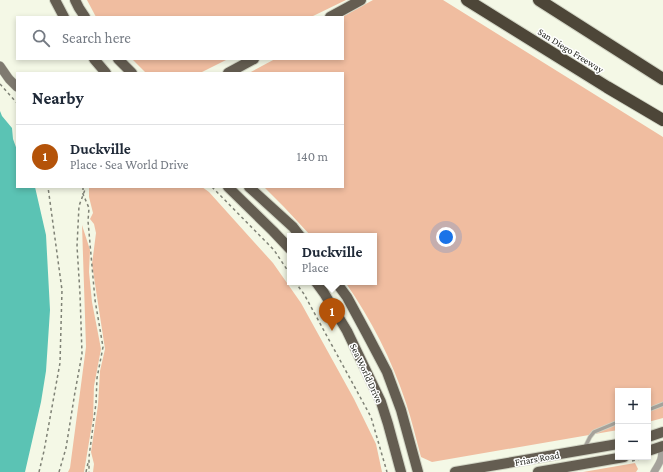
<!DOCTYPE html>
<html lang="en">
<head>
<meta charset="utf-8">
<style>
	:root { --surface:#fff; --page:#f2f2f3; --text:#1f2937; --muted:#747a83; --line:#e0e1e3; --accent:#b45309 }
	body { margin:0; font-family:"Crimson Pro",serif; background:var(--page); color:var(--text) }
	.controls { position:absolute; right:12px; bottom:12px; display:grid; overflow:hidden; border-radius:0px; box-shadow:0 2px 6px #0003 }
	.controls button { width:36px; height:36px; display:grid; place-items:center; padding:0; border:0; border-bottom:1px solid var(--line); background:var(--surface); color:var(--text); font:20px sans-serif }
	.you { position:absolute; left:446px; top:237px; width:14px; height:14px; margin:-10px; border:3px solid #fff; border-radius:50%; background:#1a73e8; box-shadow:0 0 0 6px #1a73e833 }
	.badge { display:grid; place-items:center; width:26px; height:26px; border-radius:50%; background:var(--accent); color:#fff; font-size:13px; font-weight:700 }
	.pin { position:absolute; translate:-50% -33px; filter:drop-shadow(0 1px 2px #0008) }
	.pin::after { content:''; position:absolute; top:21px; width:14px; height:12px; background:inherit; clip-path:polygon(0 0,100% 0,50% 100%) }
	.popup { position:absolute; left:287px; top:233px; width:90px; height:52px; box-sizing:border-box; display:grid; place-content:center; border-radius:0px; background:var(--surface); filter:drop-shadow(0 1px 3px #0005); font-size:13px; white-space:nowrap; color:var(--muted) }
	.popup b { font-size:15px; color:var(--text) }
	.popup::after { content:''; position:absolute; left:50%; top:100%; margin-left:-8px; border:8px solid transparent; border-top-color:var(--surface) }
	.list { margin:0; padding:0; list-style:none }
	h2 { display:flex; justify-content:space-between; align-items:center; height:52px; margin:0; padding:0 16px; font-size:17px }
	h2 small { font-size:13px; font-weight:400; color:var(--muted) }
	.list li { display:grid; grid-template-columns:26px 1fr auto; gap:12px; align-items:center; box-sizing:border-box; height:64px; padding:0 16px; border-top:1px solid var(--line) }
	.list b { display:block; font-size:15px; white-space:nowrap }
	.list p { margin:0; font-size:13px; white-space:nowrap; color:var(--muted) }
	.list em { font-size:13px; font-style:normal; color:var(--muted) }
	.icon { flex:none; width:22px; height:22px; fill:none; stroke:currentColor; stroke-width:2; stroke-linecap:round; stroke-linejoin:round }
	.map { position:relative; flex:none; width:663px; height:472px; overflow:hidden }
	.search { position:absolute; background:var(--surface); box-shadow:0 2px 6px #0003; left:16px; top:16px; width:328px; height:44px; display:flex; align-items:center; gap:10px; box-sizing:border-box; padding:0 14px; border-radius:0px; color:var(--muted); font-size:15px }
	.panel { position:absolute; background:var(--surface); box-shadow:0 2px 6px #0003; left:16px; top:72px; width:328px; height:116px; border-radius:0px }
	.map>svg:first-child { display:block }
	.green { fill:#f0bda0 }
	.water { fill:#5bc3b4 }
	.lines { fill:none; stroke-linecap:round; stroke-linejoin:round }
	.lane-casing { stroke:#d2d5c5; stroke-width:5 }
	.street-casing { stroke:#d2d5c5; stroke-width:8 }
	.secondary-casing { stroke:#d2d5c5; stroke-width:10 }
	.primary-casing { stroke:#d2d5c5; stroke-width:12 }
	.highway-casing { stroke:#d2d5c5; stroke-width:14 }
	.path { stroke:#7f8276; stroke-width:1.5; stroke-dasharray:3 3; stroke-linecap:butt }
	.lane { stroke:#a5a29b; stroke-width:3.5 }
	.street { stroke:#a5a29b; stroke-width:7 }
	.secondary { stroke:#7f7a70; stroke-width:9 }
	.primary { stroke:#645d51; stroke-width:10 }
	.highway { stroke:#4d4638; stroke-width:12 }
	.labels { text-anchor:middle; stroke-width:3; stroke-linejoin:round; paint-order:stroke }
	.street-label { font-size:10px; fill:#1e2019; stroke:#fff }
</style>
</head>
<body>
<div class="map">
<svg width="663" height="472" viewBox="0 0 663 472">
	<rect width="100%" height="100%" fill="#f4f8e6"/>
	<g class="green">
		<path d="M 87,0 L 346,0 L 311,17 L 96,17 Z"/>
		<path d="M 373,0 L 443,0 L 663,137 L 663,418 L 648,422 L 648,391 L 618,391 L 618,430 L 432,462 L 421,457 C 416,439 412,421 406,403 C 392,360 371,319 345,282 L 374,282 L 374,236 L 311,236 L 284,207 L 264,187 L 343,187 L 343,73 L 249,73 L 275,59 L 343,59 L 343,17 L 342,17 Z"/>
		<path d="M 132,59 L 228,59 L 200,73 L 146,73 Z"/>
		<path d="M 89,187 L 202,187 L 209,192 L 273,263 L 301,303 L 354,399 L 376,444 L 382,472 L 93,472 L 94,464 L 91,452 L 98,405 L 100,371 L 105,349 L 92,264 L 96,233 L 94,224 L 90,219 L 93,213 L 89,197 Z"/>
		<path d="M 82,225 L 90,250 L 89,272 L 92,302 L 101,349 L 94,386 L 93,418 L 84,472 L 68,472 L 70,468 L 86,347 Z"/>
		<path d="M 635,463 L 638,469 L 636,472 L 583,472 Z"/>
	</g>
	<path class="water" d="M 0,111 L 2,116 L 12,128 L 13,139 L 17,150 L 17,187 L 35,187 L 46,235 L 50,310 L 46,371 L 41,402 L 25,472 L 0,472 Z"/>
	<g class="lines">
		<g class="lane-casing">
			<g id="lane">
				<path d="M 648,410 L 663,404"/>
				<path d="M 584,449 L 590,437 L 594,432 L 618,422"/>
			</g>
		</g>
		<g class="street-casing">
			<path id="street" d="M 654,472 C 660,462 663,459 661,447"/>
		</g>
		<g class="secondary-casing">
			<path id="secondary" d="M 0,66 L 9,79 L 17,87"/>
		</g>
		<g class="primary-casing">
			<g id="primary">
				<path d="M 55,0 L 64,17"/>
				<path d="M 75,0 L 79,8 L 85,17"/>
				<path d="M 330,17 L 361,0"/>
				<path d="M 94,59 L 106,73"/>
				<path d="M 118,59 L 132,73"/>
				<path d="M 228,73 L 254,59"/>
				<path d="M 228,187 L 273,231 L 290,249"/>
				<path d="M 249,187 L 293,227 L 300,236"/>
				<path d="M 316,282 L 324,293 L 347,331 L 381,402 L 388,424 L 401,472"/>
				<path d="M 336,282 L 347,297 L 367,334 L 387,372 L 401,410 L 418,472"/>
				<path d="M 648,437 L 663,432"/>
				<path d="M 648,451 L 663,446"/>
				<path d="M 455,472 L 618,444"/>
				<path d="M 538,472 L 624,457"/>
			</g>
		</g>
		<g class="highway-casing">
			<g id="highway">
				<path d="M 467,0 L 607,87 L 663,120"/>
				<path d="M 539,0 L 663,79"/>
			</g>
		</g>
		<g class="path">
			<path d="M 0,84 L 17,103"/>
			<path d="M 83,187 L 83,194 L 89,208 L 88,221 L 95,300 L 103,347 L 97,378 L 96,403 L 89,457 L 89,472"/>
			<path d="M 212,187 L 274,250 L 290,274"/>
			<path d="M 295,282 L 304,294 L 371,417 L 387,472"/>
			<path d="M 632,461 L 644,458"/>
			<path d="M 39,472 L 44,451 L 60,363 L 62,290 L 48,187"/>
			<path d="M 59,472 L 66,448 L 75,392 L 82,354 L 80,294 L 77,246 L 79,206 L 86,187"/>
			<path d="M 86,472 L 88,463"/>
		</g>
		<use href="#lane" class="lane"/>
		<use href="#street" class="street"/>
		<use href="#secondary" class="secondary"/>
		<use href="#primary" class="primary"/>
		<use href="#highway" class="highway"/>
	</g>
	<g class="labels">
		<g class="street-label">
			<text transform="translate(571 50) rotate(32)" y="4">San Diego Freeway</text>
			<text transform="translate(367 373) rotate(65)" y="4">Sea World Drive</text>
			<text transform="translate(537 458) rotate(-10)" y="4">Friars Road</text>
		</g>
	</g>
</svg>
<div class="controls">
<button>+</button>
<button>−</button>
</div>
<div class="you"></div>
<div class="pin badge" style="left:332px;top:331px">1</div>
<div class="popup"><b>Duckville</b>Place</div>
<div class="search"><svg class="icon" aria-label="search" viewBox="0 0 24 24"><circle cx="10" cy="10" r="6"/><path d="M15 15l6 6"/></svg>Search here</div>
<section class="panel">
<h2>Nearby<small></small></h2>
<ul class="list">
<li><span class="badge">1</span><div><b>Duckville</b><p>Place · Sea World Drive</p></div><em>140 m</em></li>
</ul>
</section>
</div>
</body>
</html>
